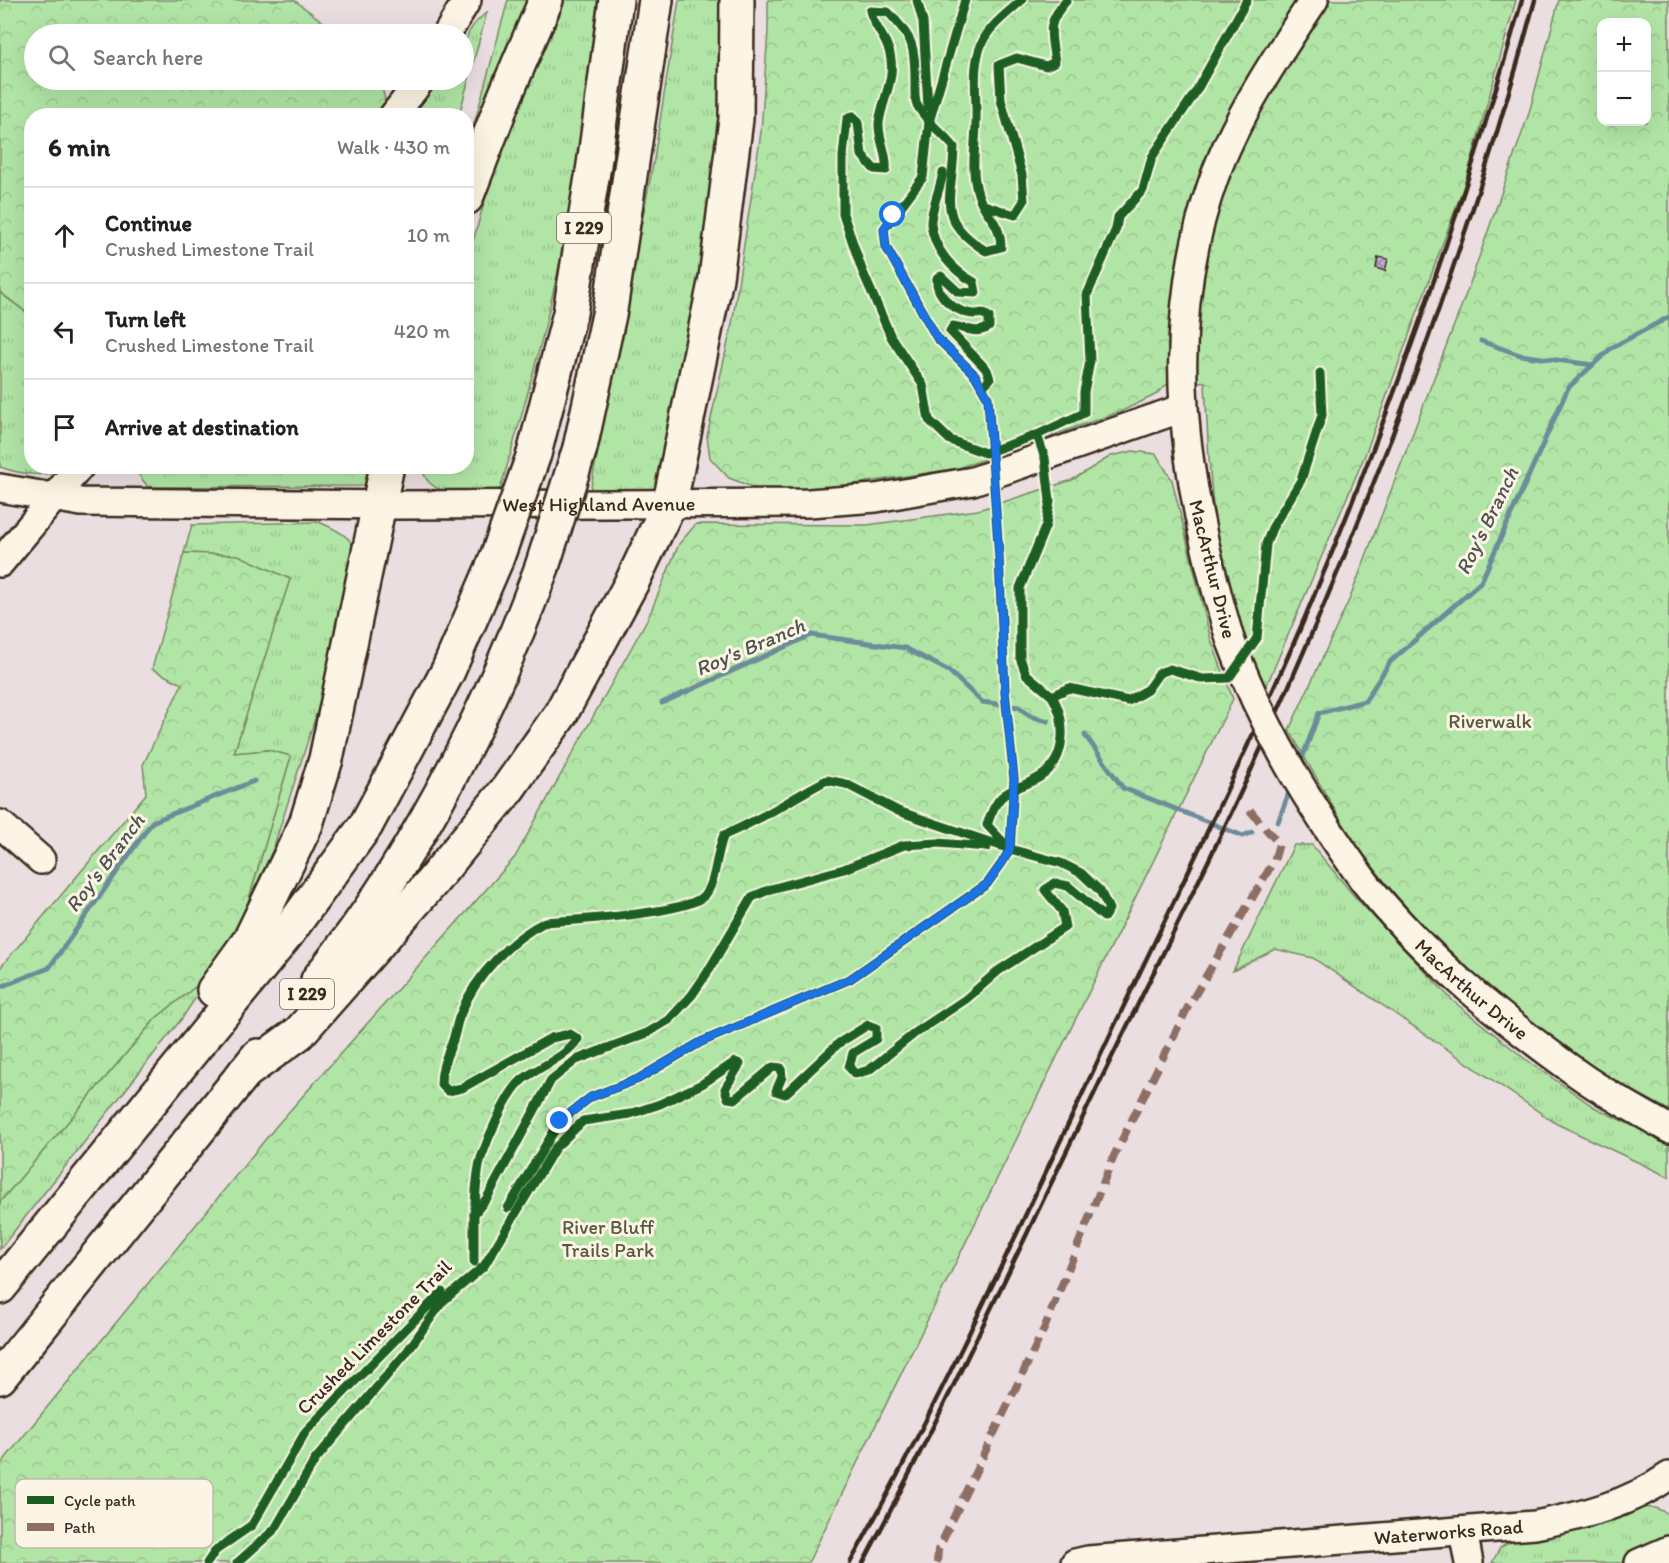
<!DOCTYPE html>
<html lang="en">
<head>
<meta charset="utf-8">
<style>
	:root { --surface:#fff; --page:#f2f2f2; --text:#202124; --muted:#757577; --line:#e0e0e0 }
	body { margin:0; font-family:Itim,sans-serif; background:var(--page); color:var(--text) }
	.controls { position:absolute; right:18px; top:18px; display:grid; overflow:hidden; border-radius:12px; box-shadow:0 6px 24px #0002 }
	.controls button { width:54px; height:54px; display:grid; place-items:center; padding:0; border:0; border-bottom:2px solid var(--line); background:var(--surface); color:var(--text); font:30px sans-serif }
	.stop { position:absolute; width:18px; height:18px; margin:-14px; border:4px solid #1a73e8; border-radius:50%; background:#fff }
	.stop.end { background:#1a73e8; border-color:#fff; box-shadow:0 2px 6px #0008 }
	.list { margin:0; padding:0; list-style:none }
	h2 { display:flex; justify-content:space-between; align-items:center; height:78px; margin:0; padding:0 24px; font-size:26px }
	h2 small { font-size:20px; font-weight:400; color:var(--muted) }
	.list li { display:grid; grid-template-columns:39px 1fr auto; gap:18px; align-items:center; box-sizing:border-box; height:96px; padding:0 24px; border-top:2px solid var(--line) }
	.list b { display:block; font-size:22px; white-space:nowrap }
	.list p { margin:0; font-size:20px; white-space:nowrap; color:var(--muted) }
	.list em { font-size:20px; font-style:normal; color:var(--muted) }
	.icon { flex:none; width:33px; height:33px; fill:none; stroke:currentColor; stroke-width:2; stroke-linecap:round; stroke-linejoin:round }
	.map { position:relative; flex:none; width:1669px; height:1563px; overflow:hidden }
	.search { position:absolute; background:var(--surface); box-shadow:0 6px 24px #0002; left:24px; top:24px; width:450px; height:66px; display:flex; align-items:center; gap:15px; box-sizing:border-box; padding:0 21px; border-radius:33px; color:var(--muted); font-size:22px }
	.panel { position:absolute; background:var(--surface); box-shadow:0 6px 24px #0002; left:24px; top:108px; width:450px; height:366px; border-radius:24px }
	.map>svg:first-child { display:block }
	.grass { fill:url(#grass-tufts); stroke:#768862; stroke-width:1.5 }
	.forest { fill:url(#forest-crowns); stroke:#768862; stroke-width:1.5; fill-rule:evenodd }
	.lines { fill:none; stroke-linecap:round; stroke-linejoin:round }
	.stream { stroke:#6c8c9a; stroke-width:5 }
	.building { fill:url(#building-cross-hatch); stroke:#3b2a1e; stroke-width:1.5 }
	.minor-casing { stroke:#3b2a1e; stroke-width:32 }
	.highway-casing { stroke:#3b2a1e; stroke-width:38 }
	.minor { stroke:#fcf5e5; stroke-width:27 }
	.highway { stroke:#fcf5e5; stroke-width:33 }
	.rail { stroke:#3b2a1e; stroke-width:4.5 }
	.minor-bridge-casing { stroke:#3b2a1e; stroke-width:32; stroke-linecap:butt }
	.highway-bridge-casing { stroke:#3b2a1e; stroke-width:38; stroke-linecap:butt }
	.minor-bridge { stroke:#fcf5e5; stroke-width:27 }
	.highway-bridge { stroke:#fcf5e5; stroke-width:33 }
	.quiet { stroke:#8d6e63; stroke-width:8; stroke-dasharray:15 8; stroke-linecap:butt }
	.cycleway-casing { stroke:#fcf5e5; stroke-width:13 }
	.cycleway { stroke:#1b5e20; stroke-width:9 }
	.route { stroke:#1a73e8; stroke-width:8 }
	.labels { text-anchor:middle; stroke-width:6; stroke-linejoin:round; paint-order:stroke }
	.shield { fill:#fcf5e5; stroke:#75675a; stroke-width:1.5 }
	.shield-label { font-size:18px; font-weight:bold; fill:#3b2a1e }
	.street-label { font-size:20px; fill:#3b2a1e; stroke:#fcf5e5 }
	.park-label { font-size:20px; fill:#585940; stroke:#fcf5e5 }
	.water-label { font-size:21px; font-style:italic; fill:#4f5352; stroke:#fcf5e5 }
	.key { fill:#fcf5e5; stroke:#c2b8a9; stroke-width:1.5 }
	.key-label { font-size:16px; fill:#3b2a1e }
</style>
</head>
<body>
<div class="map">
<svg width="1669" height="1563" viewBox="0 0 1669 1563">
	<defs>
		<pattern id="grass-tufts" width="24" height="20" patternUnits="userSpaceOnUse" patternTransform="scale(1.5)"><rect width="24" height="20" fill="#b1e5a6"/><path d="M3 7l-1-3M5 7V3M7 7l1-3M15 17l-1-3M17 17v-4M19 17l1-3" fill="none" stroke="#99c58e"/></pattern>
		<pattern id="forest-crowns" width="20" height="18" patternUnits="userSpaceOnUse" patternTransform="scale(1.5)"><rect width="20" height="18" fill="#b1e5a6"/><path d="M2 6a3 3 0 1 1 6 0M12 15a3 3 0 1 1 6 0" fill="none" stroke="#99c58e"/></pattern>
		<pattern id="building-cross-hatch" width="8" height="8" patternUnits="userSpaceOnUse" patternTransform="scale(1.5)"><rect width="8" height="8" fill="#c2aad9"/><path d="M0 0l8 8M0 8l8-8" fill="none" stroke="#9f8baf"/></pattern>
	</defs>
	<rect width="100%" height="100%" fill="#ebdee1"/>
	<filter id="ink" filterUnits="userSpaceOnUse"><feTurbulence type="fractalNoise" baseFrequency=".0167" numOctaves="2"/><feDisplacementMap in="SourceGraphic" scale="12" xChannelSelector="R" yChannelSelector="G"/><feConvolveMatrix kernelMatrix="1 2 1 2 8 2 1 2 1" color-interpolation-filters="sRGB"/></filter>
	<g filter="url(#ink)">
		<g class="grass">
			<path d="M 508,0 L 533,0 L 467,193 L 467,150 Z"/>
			<path d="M 556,0 L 602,0 C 595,54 590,109 580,162 C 560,275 532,384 499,493 C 474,493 427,501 422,467 L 466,466 L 467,263 L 500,146 Z"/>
			<path d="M 679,0 L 742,0 L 741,109 L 657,495 L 590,492 L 654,159 Z"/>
			<path d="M 487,12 L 459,115 L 411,115 L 438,80 L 464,80 C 464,47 460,34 487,12 Z"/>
			<path d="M 0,293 L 31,316 L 32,466 L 73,467 L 71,469 C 45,477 25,476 0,467 Z"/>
			<path d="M 133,467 L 383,467 L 377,481 L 361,486 L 148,487 Z"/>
			<path d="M 319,522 C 356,538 358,545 358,585 L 273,849 L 246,909 L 291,756 L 268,750 L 234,753 L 290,579 L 238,555 L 184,553 L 192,525 Z"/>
			<path d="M 1294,845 L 1312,845 L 1355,897 L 1453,1001 L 1524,1058 L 1594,1107 L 1669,1144 L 1669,1177 L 1557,1124 L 1313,958 L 1275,949 L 1233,971 Z"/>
			<path d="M 210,975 L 183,1017 L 0,1249 L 0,1202 L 156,1018 Z"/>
			<path d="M 1638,1507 L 1655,1508 L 1669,1514 L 1669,1545 L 1626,1563 L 1492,1563 L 1500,1548 L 1517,1537 Z"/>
		</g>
		<g class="forest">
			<path d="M 0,0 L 294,0 L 339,34 L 34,34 L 34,80 L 380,80 L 387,107 L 380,116 L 32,116 L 31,316 L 0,292 Z"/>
			<path d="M 768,0 L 1516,0 L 1466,180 L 1365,455 L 1266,687 C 1250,652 1232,616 1224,579 C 1211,514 1208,448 1205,382 L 1172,380 L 1155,395 L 1122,411 L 959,468 L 796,493 L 760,490 L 729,478 L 710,458 L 707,436 L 732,324 L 761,132 L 768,31 Z"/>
			<path d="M 1559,0 L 1669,0 L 1669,1110 C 1616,1082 1557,1049 1512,1010 C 1465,971 1419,925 1381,877 C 1345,833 1318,780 1289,730 L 1350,598 L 1469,286 L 1529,113 ZM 1602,22 L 1646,22 L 1646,122 L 1602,122 Z"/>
			<path d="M 1133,451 L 1156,454 L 1172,480 L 1211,640 L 1233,699 L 808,1563 L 0,1563 L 0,1465 L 278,1124 L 515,857 L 649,616 L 679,544 L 696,524 L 867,525 L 978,510 L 1072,480 L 1111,456 Z"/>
			<path d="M 184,553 L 238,555 L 290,579 L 234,753 L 268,750 L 291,756 L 246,909 L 210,975 L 156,1018 L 0,1202 L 0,968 L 146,794 L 143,765 L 182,684 L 152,669 Z"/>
		</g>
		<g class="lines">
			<g class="stream">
				<path d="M 1481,341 L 1520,355 L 1593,365"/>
				<path d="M 662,703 L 811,635 L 905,648 L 949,671 L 982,702 L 1019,707 L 1030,716 L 1048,721"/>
				<path d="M 1085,735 L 1123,788 L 1243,836 L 1252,832"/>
				<path d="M 1300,764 L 1319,713 L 1365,701 L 1390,662 L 1481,582 L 1568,388 L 1611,348 L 1669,317"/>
				<path d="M 1278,822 L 1291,787"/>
				<path d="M 0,987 L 49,968 L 152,822 L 254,781"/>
			</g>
		</g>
		<path class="building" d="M 1378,257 L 1388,259 L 1385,271 L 1376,268 Z"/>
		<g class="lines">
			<g class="minor-casing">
				<g id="minor">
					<path d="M 447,34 L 467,0"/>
					<path d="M 393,116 L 421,80"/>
					<path id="s1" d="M 0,488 L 81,502 L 394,505 L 809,503 L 876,498 L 973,481 L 1183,408"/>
					<path d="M 0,563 L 80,466"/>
					<path d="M 1230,639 C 1184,485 1159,333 1214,178 C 1236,117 1278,54 1314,0"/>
					<path d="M 0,824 L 41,860"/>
					<path id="s2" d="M 1364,881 C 1424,957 1500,1018 1578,1074 C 1607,1095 1639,1111 1669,1129"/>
					<path d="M 1463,1531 L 1469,1563"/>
					<path id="s3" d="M 1075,1563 L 1088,1560 L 1535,1525 C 1582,1516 1629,1504 1669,1476"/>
					<path d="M 1639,1563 L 1669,1550"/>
				</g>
			</g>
			<g class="highway-casing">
				<g id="highway">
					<path d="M 466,198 L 503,101 L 546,0"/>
					<path d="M 580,448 L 610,310 L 656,0"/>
					<path d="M 534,454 L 570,313 L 594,165 L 616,0"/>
					<path d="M 318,980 C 417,856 488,715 542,567"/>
					<path d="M 214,990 L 250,940 L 306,824 L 326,759 L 387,466"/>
					<path d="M 245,1072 L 299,1033 L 432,882 L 507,790 L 560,715 L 633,580 L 670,502 L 716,278 L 736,119 L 737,0"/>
					<path d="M 0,1287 L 286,935 L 366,825 L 448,671 L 496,560"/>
					<path d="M 0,1377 L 258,1056"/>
				</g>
			</g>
			<use href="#minor" class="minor"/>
			<use href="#highway" class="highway"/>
			<g class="rail">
				<path d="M 850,1563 C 946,1391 1027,1211 1111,1033 C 1176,896 1243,761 1303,622 C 1389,420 1462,211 1522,0"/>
				<path d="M 863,1563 C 950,1399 1028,1230 1109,1063 C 1150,979 1193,895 1233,809 C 1355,548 1460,278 1535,0"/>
			</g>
			<g class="minor-bridge-casing">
				<path id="minor-bridge" d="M 1230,639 C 1262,727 1309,805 1364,881"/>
			</g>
			<g class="highway-bridge-casing">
				<g id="highway-bridge">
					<path d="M 496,560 L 534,454"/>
					<path d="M 542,567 L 580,448"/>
				</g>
			</g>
			<use href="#minor-bridge" class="minor-bridge"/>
			<use href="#highway-bridge" class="highway-bridge"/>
			<path class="quiet" d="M 937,1563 L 938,1550 L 1044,1329 L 1114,1156 L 1189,1005 L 1274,861 L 1279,844 L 1248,808"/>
			<g class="cycleway-casing">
				<g id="cycleway">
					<path d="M 917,0 L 923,22 L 928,107"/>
					<path d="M 1022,0 C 1009,12 989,26 982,43 C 971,67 977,96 976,121 C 976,146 970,169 978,194 C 985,217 1000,219 1001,247 L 986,251 C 933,218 953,199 954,147 C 942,132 926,122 917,105 C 914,99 915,89 915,82 C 915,45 913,38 888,12 L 870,11 C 874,27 887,39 890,54 C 896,78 882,100 879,123 C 878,139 888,154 886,170 L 874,169 L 862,155 L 858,123 L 853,116 L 847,119 L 843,156 L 843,214 L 862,270 L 891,337 L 923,385 L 929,420 L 950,440 L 985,453 L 1037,435 L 1084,413 L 1084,392 L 1090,361 L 1087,295 L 1116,229 L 1118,217 L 1143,190 L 1152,157 L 1195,93 L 1247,0"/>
					<path d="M 943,173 C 941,186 930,212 931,224 C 934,250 952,270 974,282 L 976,293 L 958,292 L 941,276 L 937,278 C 934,298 964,319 982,313 L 989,317 L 989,327 C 976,335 967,328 953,326 L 950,331 L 987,370 L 990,379 L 982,387"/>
					<path d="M 984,205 L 1015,215 L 1024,201 L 1022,175 L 1001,100 L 999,65 L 1017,58 L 1046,66 L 1055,62 C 1051,33 1045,24 1067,0"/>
					<path d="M 1037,435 L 1045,458 L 1050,501 L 1046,525 L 1020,588 L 1020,658 L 1026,674 L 1052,696"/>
					<path d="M 1006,845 L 987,825 C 1000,785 1011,794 1040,777 C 1067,760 1067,721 1052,696 L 1069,688 L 1128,701 L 1147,690 L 1159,673 L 1170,669 L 1203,679 L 1229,678 L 1257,638 L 1266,544 L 1272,528 L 1301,480 L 1322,415 L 1320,373"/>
					<path d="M 508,1208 L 560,1121 L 591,1097 L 638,1079 L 701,1042 L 850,979 L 987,884 L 1002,863 L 1010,849 L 1014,779 L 1005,692 L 999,557 L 988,398 L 975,375 L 937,338 L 886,247 L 884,229 L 923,177 L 929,122 L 965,0"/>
					<path d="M 474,1262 L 474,1214 L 487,1198 L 551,1080 L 576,1060 L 647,1033 L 669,1020 L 692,995 L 707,973 L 752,897 L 771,889 L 844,869 L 904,845 L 938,843 L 987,847"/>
					<path d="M 207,1563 L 216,1550 L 252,1525 L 306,1431 L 442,1292"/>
					<path d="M 237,1563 L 275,1529 L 315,1460 L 406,1353 L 443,1301 L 484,1266 L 555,1148 L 583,1121 L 630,1114 L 660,1104 L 702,1084 L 735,1062 L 740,1064 L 725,1089 L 728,1098 L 735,1099 L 773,1067 L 781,1068 L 782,1077 L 776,1091 L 785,1094 L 839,1043 L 868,1025 L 876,1028 L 876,1039 L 853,1053 L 849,1067 L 855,1074 L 869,1070 L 915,1033 L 966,999 L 998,971 L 1065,927 L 1062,911 L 1045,890 L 1054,883 L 1068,886 L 1104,917 L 1109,909 L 1100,891 L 1081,873 L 1061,863 L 1010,849 L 898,811 L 846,784 L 827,780 C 792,798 760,821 724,835 C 716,851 716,885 704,896 C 685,914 575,920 545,922 C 511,939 475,976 461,1013 C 457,1021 456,1031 453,1040 C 447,1056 441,1067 441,1084 L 448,1091 L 462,1088 L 551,1038 L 570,1034 L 578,1039 C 565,1058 540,1066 522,1080 C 506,1094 488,1138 481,1158 C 476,1175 476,1196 474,1214"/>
				</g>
			</g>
			<use href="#cycleway" class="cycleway"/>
		</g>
	</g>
	<g class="lines" filter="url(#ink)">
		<path class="route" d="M 560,1121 L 591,1097 L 638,1079 L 701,1042 L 850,979 L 987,884 L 1002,863 L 1010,849 L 1014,779 L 1005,692 L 999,557 L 988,398 L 975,375 L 937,338 L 886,247 L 884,229 L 893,215"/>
	</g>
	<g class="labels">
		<g class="shield">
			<rect x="557" y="213" width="54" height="30" rx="4.5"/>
			<rect x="280" y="979" width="54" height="30" rx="4.5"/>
		</g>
		<g class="shield-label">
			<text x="584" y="234">I 229</text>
			<text x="307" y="1000">I 229</text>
		</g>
		<g class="street-label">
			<text dy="7" stroke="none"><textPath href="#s1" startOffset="600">West Highland Avenue</textPath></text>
			<text transform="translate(1213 569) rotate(76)" y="7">MacArthur Drive</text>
			<text dy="7" stroke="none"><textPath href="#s2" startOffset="153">MacArthur Drive</textPath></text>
			<text transform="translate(374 1337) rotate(-45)" y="7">Crushed Limestone Trail</text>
			<text dy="7" stroke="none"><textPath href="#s3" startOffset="375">Waterworks Road</textPath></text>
		</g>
		<g class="park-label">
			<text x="1490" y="728">Riverwalk</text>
			<text x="608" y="1234">River Bluff<tspan x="608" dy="23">Trails Park</tspan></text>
		</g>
		<g class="water-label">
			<text transform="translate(1487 521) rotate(-64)" y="7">Roy's Branch</text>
			<text transform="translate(750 647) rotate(-23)" y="7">Roy's Branch</text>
			<text transform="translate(105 863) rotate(-53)" y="7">Roy's Branch</text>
		</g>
	</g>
	<rect x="15" y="1479" width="198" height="69" rx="9" class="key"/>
	<rect x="27" y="1496" width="27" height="8" fill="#1b5e20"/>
	<rect x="27" y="1523" width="27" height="8" fill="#8d6e63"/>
	<g class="key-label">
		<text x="64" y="1506">Cycle path</text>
		<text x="64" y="1533">Path</text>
	</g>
</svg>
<div class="controls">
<button>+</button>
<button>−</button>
</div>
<div class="stop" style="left:893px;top:215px"></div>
<div class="stop end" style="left:560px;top:1121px"></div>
<div class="search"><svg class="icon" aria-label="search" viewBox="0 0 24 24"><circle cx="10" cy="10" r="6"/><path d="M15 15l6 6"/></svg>Search here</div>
<section class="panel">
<h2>6 min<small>Walk · 430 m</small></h2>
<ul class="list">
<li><svg class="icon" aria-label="ahead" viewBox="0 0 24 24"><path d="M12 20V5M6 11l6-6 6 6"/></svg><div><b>Continue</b><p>Crushed Limestone Trail</p></div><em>10 m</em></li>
<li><svg class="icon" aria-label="left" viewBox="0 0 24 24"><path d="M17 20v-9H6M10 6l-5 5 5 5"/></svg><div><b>Turn left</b><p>Crushed Limestone Trail</p></div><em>420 m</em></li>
<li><svg class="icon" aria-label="arrive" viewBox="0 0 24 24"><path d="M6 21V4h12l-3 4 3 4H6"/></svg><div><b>Arrive at destination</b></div></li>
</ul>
</section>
</div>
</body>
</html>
